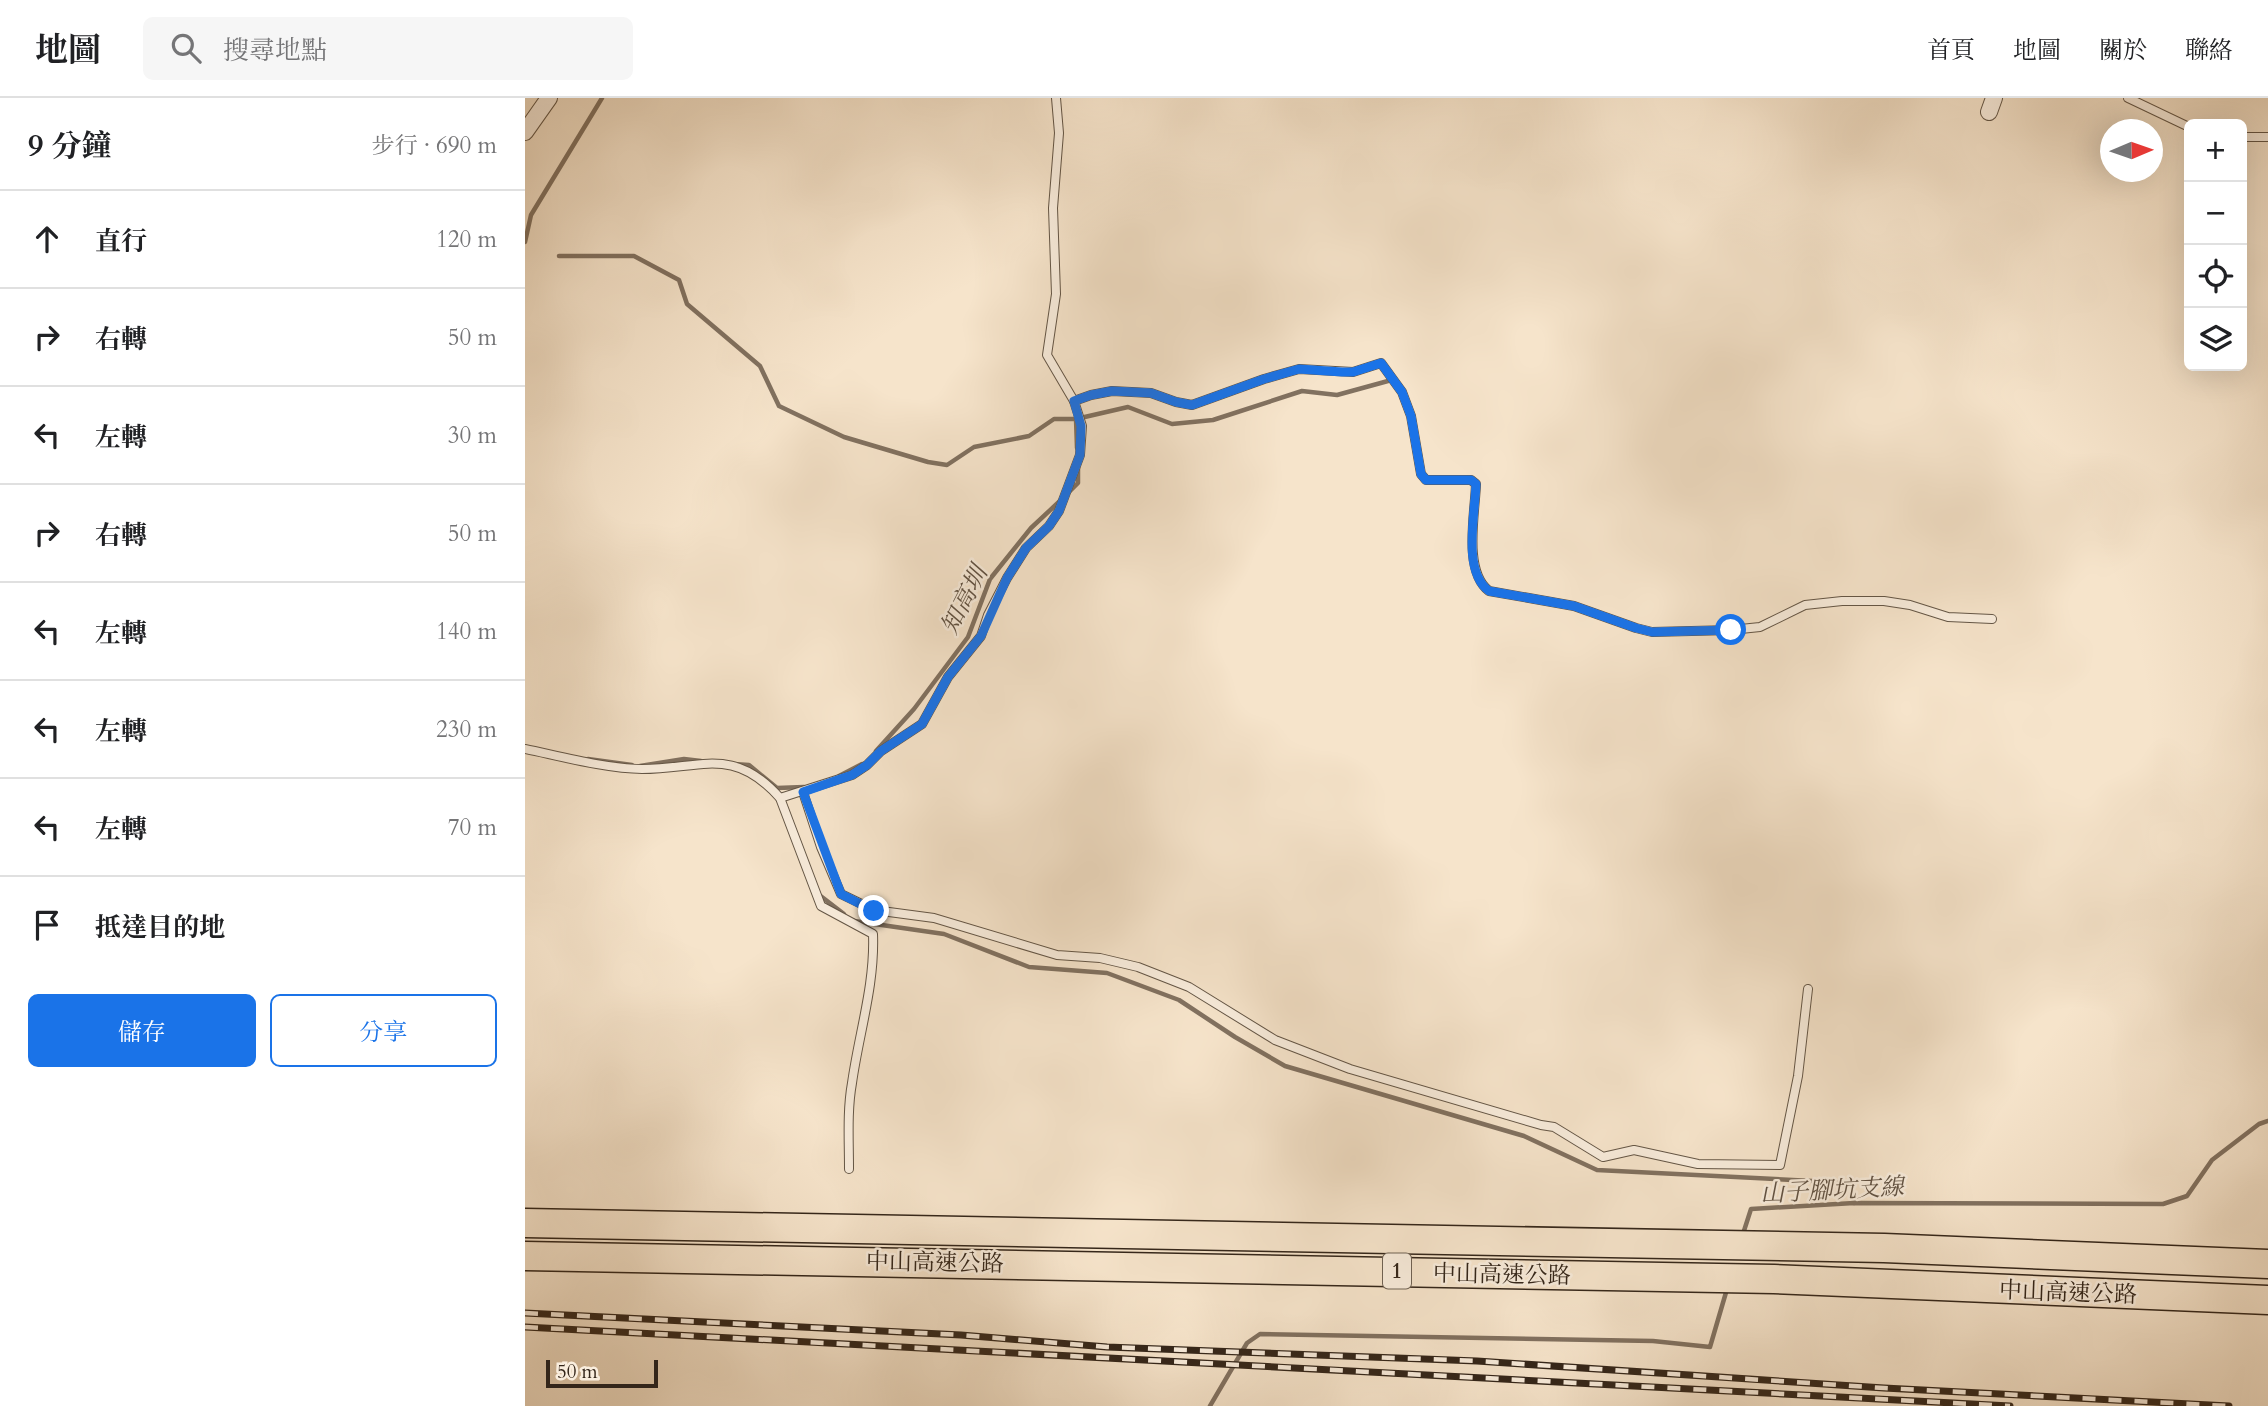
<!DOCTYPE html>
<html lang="zh-TW">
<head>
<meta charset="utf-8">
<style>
	:root { --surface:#fff; --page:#f6f6f6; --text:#202124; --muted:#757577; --line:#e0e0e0; --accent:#1a73e8 }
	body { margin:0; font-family:Cardo,"Noto Serif TC",serif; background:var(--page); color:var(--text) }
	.controls { position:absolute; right:21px; top:21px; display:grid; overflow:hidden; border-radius:10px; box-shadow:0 7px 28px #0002 }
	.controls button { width:63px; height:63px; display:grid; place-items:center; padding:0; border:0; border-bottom:2px solid var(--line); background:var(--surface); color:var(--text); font:35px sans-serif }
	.compass { position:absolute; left:1575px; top:21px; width:63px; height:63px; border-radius:50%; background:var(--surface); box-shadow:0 7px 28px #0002; rotate:88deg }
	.scale { position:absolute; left:21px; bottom:18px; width:112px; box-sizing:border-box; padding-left:7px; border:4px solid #34261a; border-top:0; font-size:19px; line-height:24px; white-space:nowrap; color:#34261a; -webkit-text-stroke:5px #f9eddd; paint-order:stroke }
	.stop { position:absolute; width:21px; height:21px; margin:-16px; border:5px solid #1a73e8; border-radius:50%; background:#fff }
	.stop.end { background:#1a73e8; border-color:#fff; box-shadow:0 2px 7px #0008 }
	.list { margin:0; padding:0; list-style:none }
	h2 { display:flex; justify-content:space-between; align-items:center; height:91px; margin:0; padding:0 28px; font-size:30px }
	h2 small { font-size:23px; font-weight:400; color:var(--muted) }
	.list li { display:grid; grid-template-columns:46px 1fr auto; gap:21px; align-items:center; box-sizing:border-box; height:98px; padding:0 28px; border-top:2px solid var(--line) }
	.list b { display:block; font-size:26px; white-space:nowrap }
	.list em { font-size:23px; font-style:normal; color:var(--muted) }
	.actions { display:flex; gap:14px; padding:21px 28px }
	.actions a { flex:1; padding:16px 0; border:2px solid var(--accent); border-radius:10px; text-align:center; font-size:24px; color:var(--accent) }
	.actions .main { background:var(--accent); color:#fff }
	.icon { flex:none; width:38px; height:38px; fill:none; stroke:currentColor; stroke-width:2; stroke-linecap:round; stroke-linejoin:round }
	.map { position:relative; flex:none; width:1743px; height:1308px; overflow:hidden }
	header { display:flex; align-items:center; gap:42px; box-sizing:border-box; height:98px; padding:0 35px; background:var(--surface); border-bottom:2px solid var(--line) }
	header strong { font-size:33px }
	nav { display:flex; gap:38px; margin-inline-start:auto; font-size:24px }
	.search { width:490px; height:63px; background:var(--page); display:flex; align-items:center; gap:18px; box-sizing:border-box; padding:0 24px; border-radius:10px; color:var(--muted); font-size:26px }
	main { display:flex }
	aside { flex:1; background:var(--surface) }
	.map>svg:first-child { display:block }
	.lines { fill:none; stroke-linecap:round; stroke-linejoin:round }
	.stream { stroke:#817160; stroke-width:4.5 }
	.service-casing { stroke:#645646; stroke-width:10 }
	.minor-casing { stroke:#645646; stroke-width:18 }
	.motorway-casing { stroke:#34261a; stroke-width:31 }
	.service { stroke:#f9eddd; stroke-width:8 }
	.minor { stroke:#f9eddd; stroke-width:16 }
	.motorway { stroke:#f6e4cb; stroke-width:28 }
	.rail-casing { stroke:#34261a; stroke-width:7 }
	.rail { stroke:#f9eddd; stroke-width:4.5; stroke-dasharray:13; stroke-linecap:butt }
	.route { stroke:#1a73e8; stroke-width:9 }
	.labels { text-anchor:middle; stroke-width:5; stroke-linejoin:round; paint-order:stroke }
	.shield { fill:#f9eddd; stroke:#6f6254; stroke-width:2 }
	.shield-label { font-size:21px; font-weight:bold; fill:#34261a }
	.street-label { font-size:23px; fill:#34261a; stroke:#f9eddd }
	.water-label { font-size:24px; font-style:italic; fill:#615243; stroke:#f9eddd }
</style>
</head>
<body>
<header>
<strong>地圖</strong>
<div class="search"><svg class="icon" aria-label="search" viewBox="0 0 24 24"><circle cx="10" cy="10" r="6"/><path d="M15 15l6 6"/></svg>搜尋地點</div>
<nav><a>首頁</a><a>地圖</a><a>關於</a><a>聯絡</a></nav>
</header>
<main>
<aside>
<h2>9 分鐘<small>步行 · 690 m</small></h2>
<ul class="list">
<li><svg class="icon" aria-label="ahead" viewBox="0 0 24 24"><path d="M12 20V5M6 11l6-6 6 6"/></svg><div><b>直行</b></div><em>120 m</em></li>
<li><svg class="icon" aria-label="right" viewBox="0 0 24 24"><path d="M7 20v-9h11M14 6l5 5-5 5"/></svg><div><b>右轉</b></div><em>50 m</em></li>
<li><svg class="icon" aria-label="left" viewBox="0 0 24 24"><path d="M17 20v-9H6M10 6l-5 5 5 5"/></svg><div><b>左轉</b></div><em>30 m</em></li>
<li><svg class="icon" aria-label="right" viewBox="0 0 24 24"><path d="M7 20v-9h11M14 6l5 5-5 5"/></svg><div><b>右轉</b></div><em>50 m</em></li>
<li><svg class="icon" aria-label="left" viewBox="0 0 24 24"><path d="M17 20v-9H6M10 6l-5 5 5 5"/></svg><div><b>左轉</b></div><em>140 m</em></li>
<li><svg class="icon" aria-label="left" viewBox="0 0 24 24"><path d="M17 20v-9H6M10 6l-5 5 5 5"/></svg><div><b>左轉</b></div><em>230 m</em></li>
<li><svg class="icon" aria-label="left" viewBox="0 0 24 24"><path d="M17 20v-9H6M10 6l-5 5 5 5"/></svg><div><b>左轉</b></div><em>70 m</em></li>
<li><svg class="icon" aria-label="arrive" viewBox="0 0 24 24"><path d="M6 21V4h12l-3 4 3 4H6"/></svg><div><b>抵達目的地</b></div></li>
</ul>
<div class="actions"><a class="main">儲存</a><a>分享</a></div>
</aside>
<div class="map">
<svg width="1743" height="1308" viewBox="0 0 1743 1308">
	<rect width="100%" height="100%" fill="#f6e4cb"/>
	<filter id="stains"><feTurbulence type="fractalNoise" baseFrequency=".00286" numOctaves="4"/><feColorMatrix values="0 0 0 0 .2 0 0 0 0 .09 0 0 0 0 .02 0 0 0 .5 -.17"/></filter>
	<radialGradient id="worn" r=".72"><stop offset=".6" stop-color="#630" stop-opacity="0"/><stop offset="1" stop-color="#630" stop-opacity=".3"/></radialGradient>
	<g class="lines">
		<g class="stream">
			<path d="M 0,144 L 6,117 L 77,0"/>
			<path d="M 34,158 L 109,158 L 154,182 L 162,206 L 235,268 L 254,308 L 319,339 L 403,364 L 422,367 L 449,349 L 504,338 L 529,321 L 551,321"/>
			<path d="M 552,350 L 551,321 L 603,309 L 647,326 L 688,322 L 777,293 L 812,297 L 863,283"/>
			<path d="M 543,395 L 553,385 L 553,369"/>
			<path d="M 351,653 L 389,611 L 443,539 L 465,481 L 506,430 L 537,401"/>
			<path d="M 63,661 L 107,667"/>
			<path d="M 209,666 L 224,667 L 252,690 L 279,689"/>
			<path d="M 115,668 L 159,661 L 176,663"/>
			<path d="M 314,678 L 337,666"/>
			<path d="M 293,796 L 319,816"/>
			<path d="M 329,823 L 419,836 L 504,869 L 582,875 L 654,902 L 710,939 L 760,968 L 999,1038 L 1072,1072 L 1327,1085 L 1329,1105"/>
			<path d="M 1217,1139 L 1226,1111 L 1329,1105 L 1638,1106 L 1662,1098 L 1687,1062 L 1734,1026 L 1743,1023"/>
			<path d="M 685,1308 L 722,1245 L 735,1236 L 1128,1243 L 1185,1249 L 1202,1191"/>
		</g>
		<g class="service-casing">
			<g id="service">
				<path d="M 1603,0 L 1664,29"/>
				<path d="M 1717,39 L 1743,39"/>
				<path d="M 549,303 L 566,297 L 587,293 L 626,295 L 651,304 L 667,307 L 739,281 L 774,271 L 828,274 L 856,265 L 877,294 L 886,318 L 896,376 L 901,382 L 946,382 L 951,386 C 950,416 938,473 964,493 L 1049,508 L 1111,530 L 1127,534 L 1206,532 L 1235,529 L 1280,507 L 1317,503 L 1359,503 L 1385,507 L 1423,519 L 1467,521"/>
				<path d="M 0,651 C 34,658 83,671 117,671 C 176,671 208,647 255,700 L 296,808 L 348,836 C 350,887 334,935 327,985 C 322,1013 324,1042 324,1071"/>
				<path d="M 278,694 L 296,749 L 316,796 L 349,812 L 409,820 L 532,857 L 575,860 L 613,869 L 664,889 L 750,942 L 825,971 L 1016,1027 L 1029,1029 L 1078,1059 L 1109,1052 L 1173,1066 L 1255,1067 L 1273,978 L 1283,891"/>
				<path d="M 255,700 L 327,677 L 342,667 L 356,653 L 397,626 L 423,579 L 456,538 L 463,517 L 482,480 L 501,450 L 524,428 L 534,413 L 555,357 L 557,328 L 549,303 L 522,257 L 531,196 L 528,110 L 534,35 L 531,0"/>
			</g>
		</g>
		<g class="minor-casing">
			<g id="minor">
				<path d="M 1464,14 L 1469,0"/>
				<path d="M 0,34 L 24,0"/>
			</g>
		</g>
		<g class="motorway-casing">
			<g id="motorway">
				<path d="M 0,1125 L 1359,1150 L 1743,1166"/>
				<path d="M 0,1158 L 1249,1181 L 1743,1202"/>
			</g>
		</g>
		<use href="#service" class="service"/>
		<use href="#minor" class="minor"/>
		<use href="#motorway" class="motorway"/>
		<g class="rail-casing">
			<g id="rail">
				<path d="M 0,1215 L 436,1237 L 582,1249 L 952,1263 L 1359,1290 L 1704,1308"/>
				<path d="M 0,1229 L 1485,1308"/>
			</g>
		</g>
		<use href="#rail" class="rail"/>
	</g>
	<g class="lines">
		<path class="route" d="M 349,813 L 316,796 L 278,694 L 327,677 L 342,667 L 356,653 L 397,626 L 423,579 L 456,538 L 482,480 L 501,450 L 524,428 L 534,413 L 555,357 L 556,328 L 549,303 L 566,297 L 587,293 L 626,295 L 651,304 L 667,307 L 739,281 L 774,271 L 817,274 L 828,274 L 856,265 L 877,294 L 886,318 L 896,376 L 901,382 L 946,382 L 951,386 C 950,417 937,473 964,493 L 1049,508 L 1111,530 L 1127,534 L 1206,532"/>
	</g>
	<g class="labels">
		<rect class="shield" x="858" y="1155.5" width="28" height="35" rx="5"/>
		<g class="shield-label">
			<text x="872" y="1180">1</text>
		</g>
		<g class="street-label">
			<text transform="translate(410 1164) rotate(1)" y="8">中山高速公路</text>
			<text transform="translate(977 1176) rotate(1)" y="8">中山高速公路</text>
			<text transform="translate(1543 1194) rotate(2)" y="8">中山高速公路</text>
		</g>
		<g class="water-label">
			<text transform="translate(439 502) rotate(-63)" y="8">知高圳</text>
			<text transform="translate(1307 1092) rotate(-3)" y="8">山子腳坑支線</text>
		</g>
	</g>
	<rect width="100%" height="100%" filter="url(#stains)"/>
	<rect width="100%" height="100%" fill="url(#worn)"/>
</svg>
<div class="controls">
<button>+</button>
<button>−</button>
<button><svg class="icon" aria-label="locate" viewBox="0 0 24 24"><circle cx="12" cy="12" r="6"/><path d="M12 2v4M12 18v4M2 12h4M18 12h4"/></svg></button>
<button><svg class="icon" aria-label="layers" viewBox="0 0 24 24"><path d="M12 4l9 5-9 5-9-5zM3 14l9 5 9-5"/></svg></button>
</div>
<svg class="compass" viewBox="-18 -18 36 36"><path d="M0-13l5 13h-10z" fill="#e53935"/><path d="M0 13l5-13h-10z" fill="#757577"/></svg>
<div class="scale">50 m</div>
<div class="stop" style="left:1206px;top:532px"></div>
<div class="stop end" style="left:349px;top:813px"></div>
</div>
</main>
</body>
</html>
